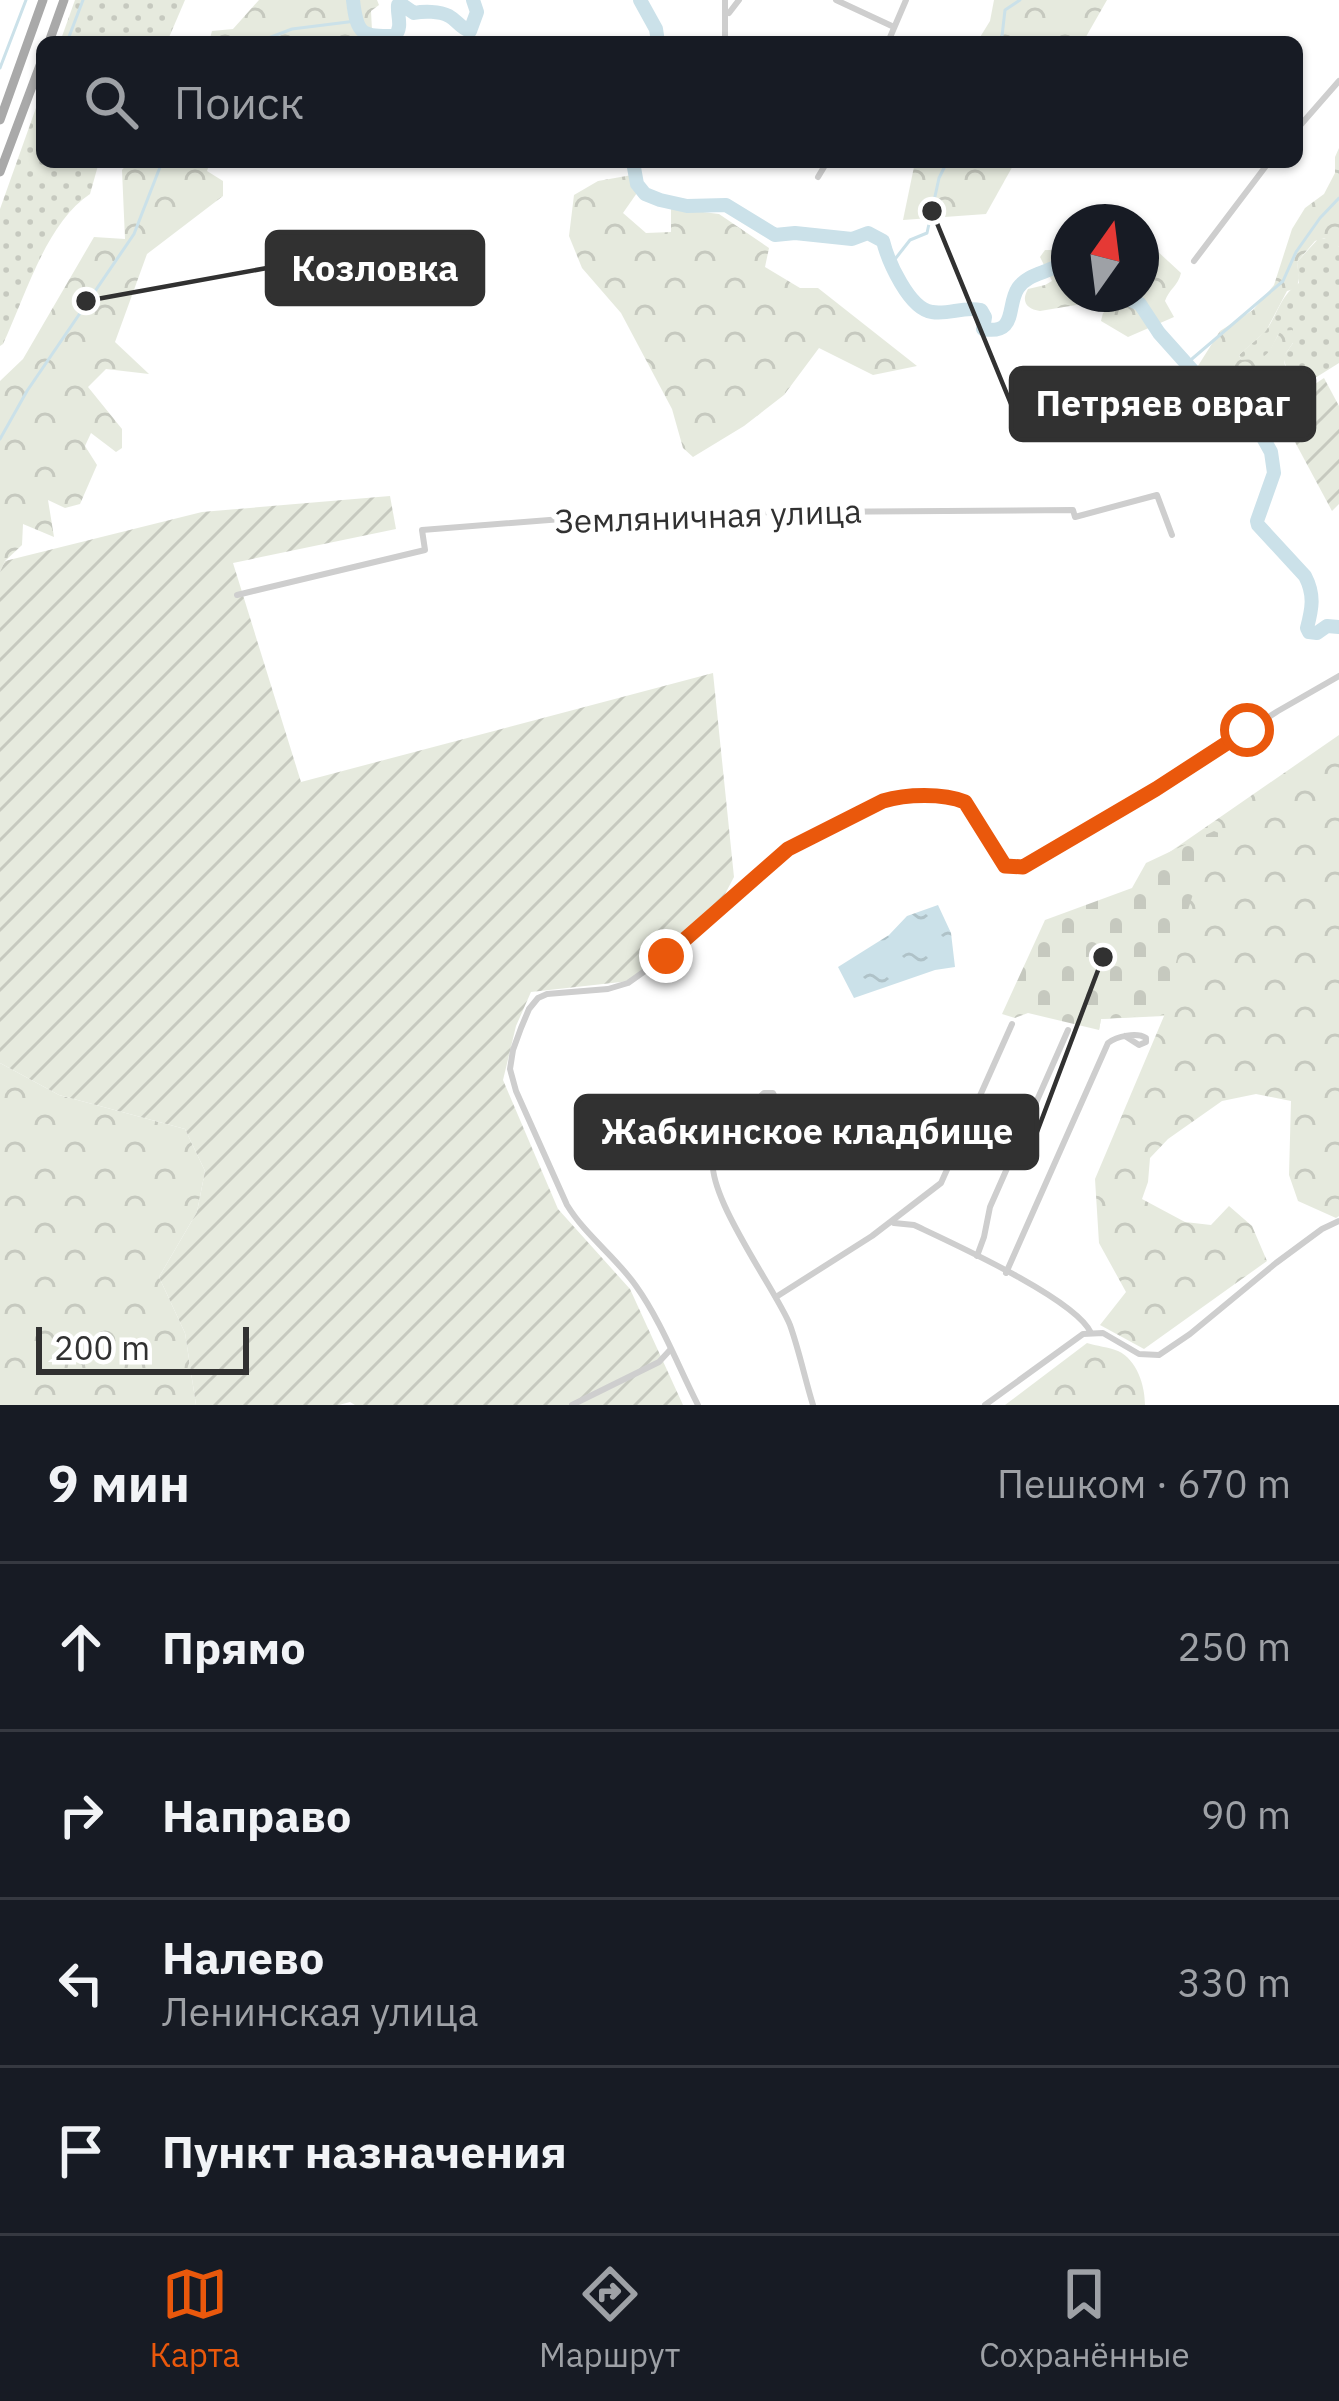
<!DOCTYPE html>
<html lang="ru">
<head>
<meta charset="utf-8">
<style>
	:root { --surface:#171b24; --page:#242831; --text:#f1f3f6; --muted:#9ea1a6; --line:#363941; --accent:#ea580c }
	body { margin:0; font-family:"IBM Plex Sans",sans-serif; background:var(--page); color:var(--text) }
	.compass { position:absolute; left:1051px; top:204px; width:108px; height:108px; border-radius:50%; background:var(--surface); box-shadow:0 3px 9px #0004; rotate:14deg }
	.scale { position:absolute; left:36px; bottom:30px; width:213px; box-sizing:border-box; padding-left:12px; border:6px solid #313131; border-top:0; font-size:33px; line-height:42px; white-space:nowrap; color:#313131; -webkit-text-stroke:9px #fff; paint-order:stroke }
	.stop { position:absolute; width:36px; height:36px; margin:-27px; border:9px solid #ea580c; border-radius:50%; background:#fff }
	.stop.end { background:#ea580c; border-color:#fff; box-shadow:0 3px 12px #0008 }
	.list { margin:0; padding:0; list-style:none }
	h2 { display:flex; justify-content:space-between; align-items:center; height:156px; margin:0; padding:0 48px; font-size:51px }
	h2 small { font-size:39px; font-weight:400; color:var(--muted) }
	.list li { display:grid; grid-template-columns:78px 1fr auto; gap:36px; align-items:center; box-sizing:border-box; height:168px; padding:0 48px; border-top:3px solid var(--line) }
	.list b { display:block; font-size:45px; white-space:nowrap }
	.list p { margin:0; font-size:39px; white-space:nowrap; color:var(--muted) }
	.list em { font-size:39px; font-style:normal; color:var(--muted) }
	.icon { flex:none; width:66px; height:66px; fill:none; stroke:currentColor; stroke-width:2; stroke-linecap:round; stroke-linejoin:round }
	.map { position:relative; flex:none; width:1339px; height:1405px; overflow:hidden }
	.search { position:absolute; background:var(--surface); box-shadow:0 3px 9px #0004; left:36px; right:36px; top:36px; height:132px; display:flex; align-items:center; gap:30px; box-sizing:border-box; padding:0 42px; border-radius:18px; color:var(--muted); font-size:45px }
	.sheet { height:828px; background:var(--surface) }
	nav { display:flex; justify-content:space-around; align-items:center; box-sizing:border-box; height:168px; border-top:3px solid var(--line); background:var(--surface); font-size:33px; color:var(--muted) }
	nav a { display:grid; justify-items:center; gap:6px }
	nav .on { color:var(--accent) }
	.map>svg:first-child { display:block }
	.grass { fill:url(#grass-dots) }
	.forest { fill:url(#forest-crowns) }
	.cemetery { fill:url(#cemetery-stones) }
	.garden { fill:url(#garden-furrows) }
	.water { fill:url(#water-ripples) }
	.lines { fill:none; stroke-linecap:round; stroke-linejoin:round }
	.stream { stroke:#cbe1e9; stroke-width:3 }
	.river { stroke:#cbe1e9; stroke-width:14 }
	.street { stroke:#cecece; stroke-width:6 }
	.primary { stroke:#a9a9a9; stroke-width:9 }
	.route { stroke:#ea580c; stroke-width:15 }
	.labels { text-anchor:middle; stroke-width:12; stroke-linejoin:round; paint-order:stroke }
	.street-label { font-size:33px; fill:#313131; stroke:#fff }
	.leader { fill:none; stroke:#313131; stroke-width:4.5 }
	.callout-dot { fill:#313131; stroke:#fff; stroke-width:4.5 }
	.callout { fill:#313131; stroke:#313131; stroke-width:4.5 }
	.callout-label { font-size:36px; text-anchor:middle; font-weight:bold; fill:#fff }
</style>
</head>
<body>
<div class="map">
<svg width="1339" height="1405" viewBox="0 0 1339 1405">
	<defs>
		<pattern id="grass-dots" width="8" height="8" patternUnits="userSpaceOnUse" patternTransform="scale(3)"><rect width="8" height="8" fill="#e6eade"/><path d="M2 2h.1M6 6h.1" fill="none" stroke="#c6c9bf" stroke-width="1.8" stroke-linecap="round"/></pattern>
		<pattern id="forest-crowns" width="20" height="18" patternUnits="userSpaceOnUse" patternTransform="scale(3)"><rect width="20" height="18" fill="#e6eade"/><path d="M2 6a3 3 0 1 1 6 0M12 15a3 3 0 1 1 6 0" fill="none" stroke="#c6c9bf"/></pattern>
		<pattern id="cemetery-stones" width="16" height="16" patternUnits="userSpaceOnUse" patternTransform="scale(3)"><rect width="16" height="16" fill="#e6eade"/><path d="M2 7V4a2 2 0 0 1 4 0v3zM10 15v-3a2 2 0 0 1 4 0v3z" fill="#c6c9bf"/></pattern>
		<pattern id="garden-furrows" width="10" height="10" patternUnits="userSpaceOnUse" patternTransform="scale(3)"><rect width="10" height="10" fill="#e6eade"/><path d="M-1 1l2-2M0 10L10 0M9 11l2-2" fill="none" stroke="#c6c9bf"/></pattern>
		<pattern id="water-ripples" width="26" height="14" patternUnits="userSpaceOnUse" patternTransform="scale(3)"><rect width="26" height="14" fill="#cbe1e9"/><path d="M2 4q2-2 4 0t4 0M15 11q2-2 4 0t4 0" fill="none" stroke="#afc2c8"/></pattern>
	</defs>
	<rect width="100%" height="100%" fill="#fff"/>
	<g class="grass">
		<path d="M 75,0 L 185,0 L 167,42 L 60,42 Z"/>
		<path d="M 42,91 L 42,162 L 99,162 L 90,194 C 46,223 25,297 3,344 L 0,346 L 0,209 Z"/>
		<path d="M 1319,238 L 1330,239 L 1339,247 L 1339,363 L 1307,383 L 1304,378 L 1288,373 L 1283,357 L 1293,343 L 1278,335 C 1267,358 1266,361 1241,360 L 1239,355 C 1249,345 1260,338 1269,326 C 1279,310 1282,294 1299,283 L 1297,262 Z"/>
	</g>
	<g class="forest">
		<path d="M 259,0 L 377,0 L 379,5 L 371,11 L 372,30 L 365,42 L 209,42 L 212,31 L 233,29 Z"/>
		<path d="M 994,0 L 1107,0 L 1083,42 L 977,42 L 990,21 Z"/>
		<path d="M 1339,148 L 1339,247 L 1324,238 L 1315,241 L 1297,262 L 1299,278 L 1297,288 L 1287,291 L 1266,331 L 1239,355 L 1241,360 C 1273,359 1265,354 1281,331 L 1292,330 L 1296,333 C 1293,353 1277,350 1288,373 L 1299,375 L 1307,383 L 1304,388 L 1280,397 L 1271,393 L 1269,383 C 1252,371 1226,372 1209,385 L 1196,369 L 1220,331 L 1253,310 L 1274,285 L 1292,229 L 1305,208 L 1324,194 L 1335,173 L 1335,157 Z"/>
		<path d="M 129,162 L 210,162 L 207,171 L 223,181 L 223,196 L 147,254 L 115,342 L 149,374 L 106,369 L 88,387 L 122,429 L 122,448 L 116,452 L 91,433 L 85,446 L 97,465 L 80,504 L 65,508 L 48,500 L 54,537 L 23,524 L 22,545 L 5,561 L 0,572 L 0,381 L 23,359 L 94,237 L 125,239 L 122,170 Z"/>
		<path d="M 915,162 L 1015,162 L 986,214 L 903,220 Z"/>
		<path d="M 632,175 L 639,190 L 623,213 L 646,233 L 671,232 L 671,208 L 719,214 L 769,248 L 765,267 L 800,288 L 818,288 L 917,366 L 873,375 L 819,348 L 784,395 L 744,426 L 693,457 L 683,448 L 672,409 L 621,313 L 582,268 L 569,236 L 574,195 L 598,181 Z"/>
		<path d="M 1146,248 L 1155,249 L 1181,273 C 1178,286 1169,289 1165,301 L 1174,317 L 1128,337 L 1101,321 L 1103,313 L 1125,300 L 1126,294 L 1141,294 L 1141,250 Z"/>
		<path d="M 1045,250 L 1053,250 L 1069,262 L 1069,294 L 1107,294 L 1094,302 L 1040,311 C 1026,309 1021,301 1028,289 L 1045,285 L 1052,281 L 1040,257 Z"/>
		<path d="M 1339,735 L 1339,1216 L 1336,1218 L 1298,1201 L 1289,1175 L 1291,1101 L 1256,1094 L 1222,1101 L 1168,1139 L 1150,1158 L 1148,1182 L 1142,1199 L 1185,1222 L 1211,1225 L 1229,1206 L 1252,1226 L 1267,1261 L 1144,1349 L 1100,1325 L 1126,1292 L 1099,1243 L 1095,1179 L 1164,1016 L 1101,1019 L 1099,1030 L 1040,936 L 1139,900 L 1151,865 Z"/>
		<path d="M 0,1063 L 59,1095 L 185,1129 L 205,1171 L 197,1212 L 159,1277 L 185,1333 L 196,1405 L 0,1405 Z"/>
		<path d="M 1087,1343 C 1096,1346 1109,1347 1118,1351 C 1137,1360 1145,1385 1145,1405 L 1005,1405 Z"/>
	</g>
	<path class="cemetery" d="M 1214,831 L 1230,838 L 1200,872 L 1188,910 L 1164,1015 L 1101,1019 L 1099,1030 L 1028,1013 L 1015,1018 L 1002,1014 L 1045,920 L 1132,888 L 1146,863 Z"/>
	<g class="garden">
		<path d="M 1324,378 L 1339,406 L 1339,504 L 1332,511 L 1295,442 L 1288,402 Z"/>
		<path d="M 390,496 L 396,529 L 233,563 L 301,782 L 713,673 L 734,877 L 716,911 L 630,981 L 531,992 L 516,1026 L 503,1080 L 558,1209 L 630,1289 L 683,1405 L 355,1405 L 350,1402 L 339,1405 L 196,1405 L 185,1333 L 159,1277 L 197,1212 L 205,1171 L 185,1129 L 59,1095 L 0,1063 L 0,572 L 5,561 L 202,512 Z"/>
	</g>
	<path class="water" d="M 938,905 L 951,933 L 955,967 L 935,970 L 854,998 L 838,967 L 889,935 L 907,916 Z"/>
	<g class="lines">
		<g class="stream">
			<path d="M 67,42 L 83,0"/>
			<path d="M 258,42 L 292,29 L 356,21"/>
			<path d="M 999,42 L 1002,36 L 1005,10 L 1020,0"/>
			<path d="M 0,68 L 26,0"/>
			<path d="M 892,263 L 910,240 L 927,233 L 939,178 L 947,162"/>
			<path d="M 1186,364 L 1283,281 L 1296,252 L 1320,218 L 1339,198"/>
			<path d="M 0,439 L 27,391 L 134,234 L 162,162"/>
		</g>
		<g class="river">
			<path d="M 353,0 C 357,36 362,36 395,36 C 403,26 397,17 398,5 L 401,4 L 414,13 C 424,11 439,11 449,16 C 458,21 460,28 470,31 L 477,12 L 473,0"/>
			<path d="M 640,0 L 656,29 L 658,42"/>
			<path d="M 633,162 L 637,184 L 645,194 L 660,200 L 687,206 L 726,205 L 775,235 L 795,233 L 852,239 L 868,233 L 883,241 C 888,261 909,309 932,312 C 949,315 963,306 981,310 L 985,317 L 983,329 C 1018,335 1006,306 1018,288 C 1030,270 1057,274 1069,255"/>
			<path d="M 1117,294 L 1140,304 L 1159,333 L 1210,390 L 1225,397 L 1260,400 L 1266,406 L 1267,418 L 1261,434 L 1271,452 L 1274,473 L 1257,521 L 1258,525 L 1305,576 C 1315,595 1312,609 1307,628 L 1309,632 L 1317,633 L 1327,626 L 1339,627"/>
		</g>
		<g class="street">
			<path d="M 836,0 L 894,27"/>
			<path d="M 729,13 L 739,0"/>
			<path d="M 725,42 L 725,0"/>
			<path d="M 888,42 L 906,0"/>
			<path d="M 1297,129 L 1339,81"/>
			<path d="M 818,177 L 827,162"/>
			<path d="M 1194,261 L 1269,162"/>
			<path d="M 237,595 L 425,550 L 422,530 L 638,513 L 1073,510 L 1075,517 L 1157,495 L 1172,535"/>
			<path d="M 744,1125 L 741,1121 C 746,1110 755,1101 764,1093 L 773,1093 L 777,1101 L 775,1106 C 758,1123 730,1128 716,1149 C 695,1182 776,1289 790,1325 C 799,1350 805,1379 813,1405"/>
			<path d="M 894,1223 L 914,1225 C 952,1243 1076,1299 1091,1333"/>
			<path d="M 977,1256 L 984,1237 L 990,1207 L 1068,1030"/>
			<path d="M 1006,1273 L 1108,1043 C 1117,1036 1137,1032 1146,1038 L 1146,1042 L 1139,1045 L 1125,1036"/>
			<path d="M 776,1297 L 872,1236 L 941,1183 L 1012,1024"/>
			<path d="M 572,1405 L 659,1362 L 670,1350"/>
			<path d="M 698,1405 C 678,1366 661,1321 636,1286 C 615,1256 586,1236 567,1205 L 516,1091 L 510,1069 L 513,1050 L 521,1028 L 529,1009 L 538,998 L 547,994 L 608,989 L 628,983 L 666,956 L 788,849 L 883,801 L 895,797 L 955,798 L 965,802 L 1005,866 L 1023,867 L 1156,789 L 1278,711 L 1339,676"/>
			<path d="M 985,1405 L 1083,1334 L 1103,1333 L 1139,1354 L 1159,1355 L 1190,1334 L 1276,1263 L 1322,1229 L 1339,1221"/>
		</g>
		<g class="primary">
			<path d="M 49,42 L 64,0"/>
			<path d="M 0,120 L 43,0"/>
			<path d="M 0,172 L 42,60"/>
		</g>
	</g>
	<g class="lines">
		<path class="route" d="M 666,956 L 788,849 L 883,801 C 906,794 943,793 965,802 L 1005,866 L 1023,867 L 1156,789 L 1247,730"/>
	</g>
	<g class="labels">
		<g class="street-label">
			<text transform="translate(708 516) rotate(-2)" y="12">Земляничная улица</text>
		</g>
	</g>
	<path class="leader" d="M86 301L267 268M932 211L1011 404M1103 957L1037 1132"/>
	<g class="callout-dot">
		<circle cx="86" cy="301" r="12"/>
		<circle cx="932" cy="211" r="12"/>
		<circle cx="1103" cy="957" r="12"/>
	</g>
	<g class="callout">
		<rect x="267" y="232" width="216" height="72" rx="12"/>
		<rect x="1011" y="368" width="303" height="72" rx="12"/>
		<rect x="576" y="1096" width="461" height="72" rx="12"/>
	</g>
	<g class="callout-label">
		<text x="375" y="281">Козловка</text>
		<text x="1163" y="416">Петряев овраг</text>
		<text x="807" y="1144">Жабкинское кладбище</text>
	</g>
</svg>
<svg class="compass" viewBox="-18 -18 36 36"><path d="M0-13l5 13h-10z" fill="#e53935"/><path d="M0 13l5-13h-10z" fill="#9ea1a6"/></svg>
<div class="scale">200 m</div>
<div class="stop" style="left:1247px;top:730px"></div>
<div class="stop end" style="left:666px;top:956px"></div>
<div class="search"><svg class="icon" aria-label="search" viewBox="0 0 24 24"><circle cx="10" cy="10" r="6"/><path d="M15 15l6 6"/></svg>Поиск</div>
</div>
<section class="sheet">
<h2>9 мин<small>Пешком · 670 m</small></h2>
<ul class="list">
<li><svg class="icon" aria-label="ahead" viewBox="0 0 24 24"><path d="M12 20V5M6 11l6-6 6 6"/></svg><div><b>Прямо</b></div><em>250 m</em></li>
<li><svg class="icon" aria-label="right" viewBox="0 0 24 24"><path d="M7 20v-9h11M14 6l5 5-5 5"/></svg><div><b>Направо</b></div><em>90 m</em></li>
<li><svg class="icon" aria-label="left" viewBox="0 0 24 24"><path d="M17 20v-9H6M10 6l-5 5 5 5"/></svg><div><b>Налево</b><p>Ленинская улица</p></div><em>330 m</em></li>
<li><svg class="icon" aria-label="arrive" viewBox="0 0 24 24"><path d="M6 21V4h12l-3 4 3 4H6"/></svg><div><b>Пункт назначения</b></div></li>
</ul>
</section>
<nav>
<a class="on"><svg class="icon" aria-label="map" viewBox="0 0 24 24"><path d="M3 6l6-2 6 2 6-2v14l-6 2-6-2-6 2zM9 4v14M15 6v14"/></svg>Карта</a>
<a><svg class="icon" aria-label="directions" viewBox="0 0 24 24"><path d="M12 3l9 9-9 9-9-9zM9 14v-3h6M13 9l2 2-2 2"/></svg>Маршрут</a>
<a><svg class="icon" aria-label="saved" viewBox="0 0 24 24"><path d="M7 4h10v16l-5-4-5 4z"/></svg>Сохранённые</a>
</nav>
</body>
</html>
